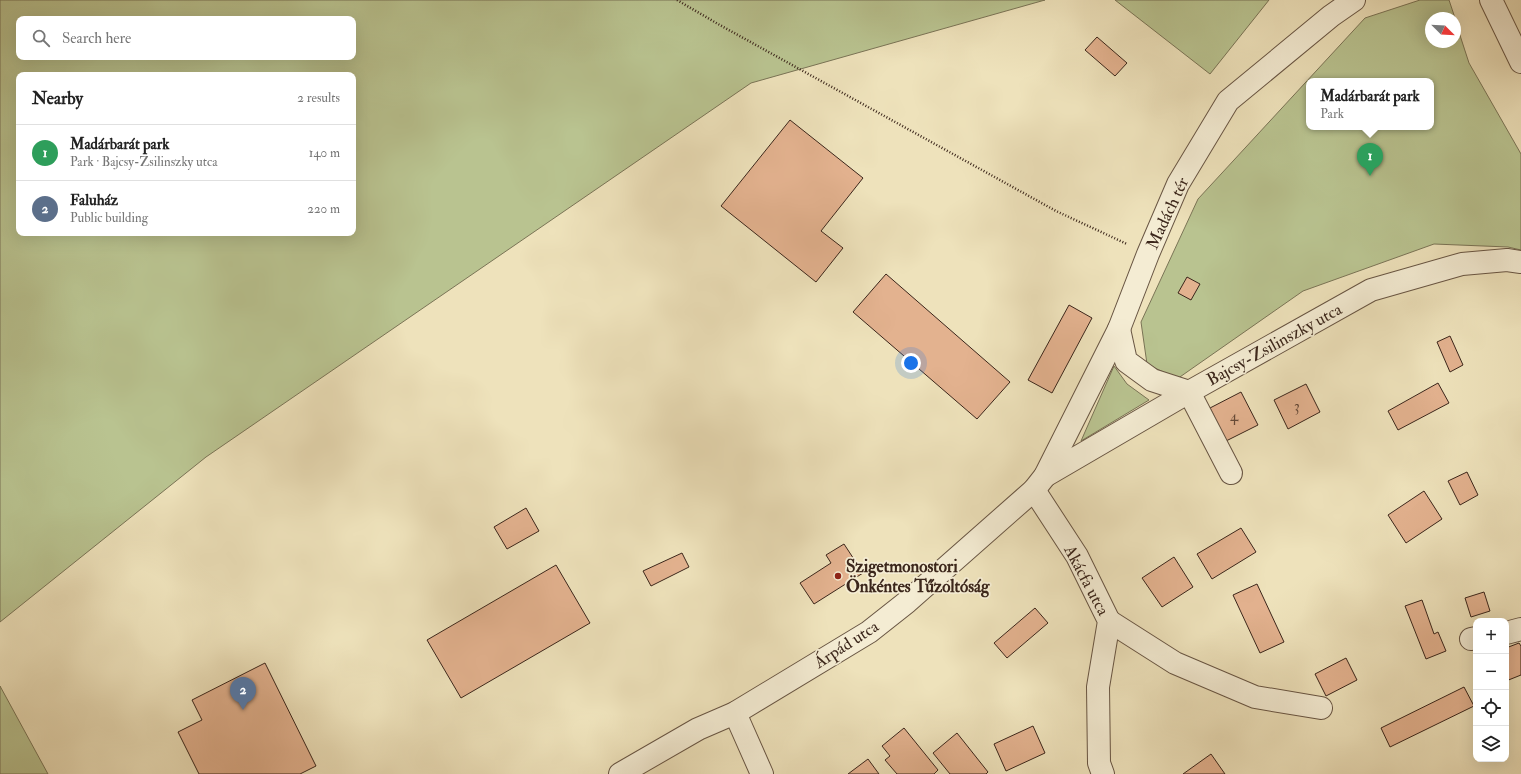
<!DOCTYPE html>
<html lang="en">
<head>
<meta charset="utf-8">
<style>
	:root { --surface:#fff; --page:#f6f6f6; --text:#222; --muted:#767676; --line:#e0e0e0; --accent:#7c3aed }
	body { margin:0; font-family:"IM FELL Double Pica",serif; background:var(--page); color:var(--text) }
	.controls { position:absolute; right:12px; bottom:12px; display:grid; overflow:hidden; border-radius:8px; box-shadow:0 4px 16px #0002 }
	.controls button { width:36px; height:36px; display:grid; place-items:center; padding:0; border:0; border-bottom:1px solid var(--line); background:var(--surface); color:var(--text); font:20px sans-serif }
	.compass { position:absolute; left:1425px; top:12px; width:36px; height:36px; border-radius:50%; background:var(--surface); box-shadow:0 4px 16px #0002; rotate:114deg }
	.you { position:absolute; left:911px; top:363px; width:14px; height:14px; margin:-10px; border:3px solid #fff; border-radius:50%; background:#1a73e8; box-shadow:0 0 0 6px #1a73e833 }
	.badge { display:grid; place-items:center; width:26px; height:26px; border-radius:50%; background:var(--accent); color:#fff; font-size:13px; font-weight:700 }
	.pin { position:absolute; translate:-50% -33px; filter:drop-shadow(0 1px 2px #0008) }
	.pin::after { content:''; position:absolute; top:21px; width:14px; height:12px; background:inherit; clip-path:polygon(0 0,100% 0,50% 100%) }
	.popup { position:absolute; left:1306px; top:78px; width:128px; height:52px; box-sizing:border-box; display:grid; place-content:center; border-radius:8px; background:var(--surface); filter:drop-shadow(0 1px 3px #0005); font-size:13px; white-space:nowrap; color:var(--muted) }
	.popup b { font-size:15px; color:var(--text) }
	.popup::after { content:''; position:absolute; left:50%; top:100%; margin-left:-8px; border:8px solid transparent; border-top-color:var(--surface) }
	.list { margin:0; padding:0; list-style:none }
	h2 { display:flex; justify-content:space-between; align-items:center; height:52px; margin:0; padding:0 16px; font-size:17px }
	h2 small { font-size:13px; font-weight:400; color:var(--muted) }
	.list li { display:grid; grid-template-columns:26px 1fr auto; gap:12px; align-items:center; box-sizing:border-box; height:56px; padding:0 16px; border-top:1px solid var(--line) }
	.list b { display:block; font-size:15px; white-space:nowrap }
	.list p { margin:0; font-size:13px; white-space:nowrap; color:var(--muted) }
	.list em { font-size:13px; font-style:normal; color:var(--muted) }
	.icon { flex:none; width:22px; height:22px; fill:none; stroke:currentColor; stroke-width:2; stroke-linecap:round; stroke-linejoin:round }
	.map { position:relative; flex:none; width:1521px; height:774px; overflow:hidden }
	.search { position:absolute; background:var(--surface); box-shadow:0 4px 16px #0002; left:16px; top:16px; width:340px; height:44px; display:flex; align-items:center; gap:10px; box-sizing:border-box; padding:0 14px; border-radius:8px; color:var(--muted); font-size:15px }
	.panel { position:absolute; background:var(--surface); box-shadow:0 4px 16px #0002; left:16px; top:72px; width:340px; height:164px; border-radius:8px }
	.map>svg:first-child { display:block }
	.green { fill:#b9c390; stroke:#7a7456; fill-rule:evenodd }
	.building { fill:#e3b28f; stroke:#3b261b }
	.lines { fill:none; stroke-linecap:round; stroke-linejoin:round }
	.minor-casing { stroke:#685543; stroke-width:24 }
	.path { stroke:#3b261b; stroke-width:2.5; stroke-dasharray:1 2; stroke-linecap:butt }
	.minor { stroke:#f4ecd3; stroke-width:22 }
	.poi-dot { fill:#8f2418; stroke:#f4ecd3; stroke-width:1.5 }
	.labels { text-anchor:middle; stroke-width:3.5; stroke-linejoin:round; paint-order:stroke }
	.number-label { font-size:15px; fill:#654938 }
	.street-label { font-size:17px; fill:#3b261b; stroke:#f4ecd3 }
	.poi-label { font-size:17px; font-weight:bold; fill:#3b261b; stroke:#f4ecd3; text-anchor:start }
</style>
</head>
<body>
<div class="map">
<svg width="1521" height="774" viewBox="0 0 1521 774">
	<rect width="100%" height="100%" fill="#eee2bb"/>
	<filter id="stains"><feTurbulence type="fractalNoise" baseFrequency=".005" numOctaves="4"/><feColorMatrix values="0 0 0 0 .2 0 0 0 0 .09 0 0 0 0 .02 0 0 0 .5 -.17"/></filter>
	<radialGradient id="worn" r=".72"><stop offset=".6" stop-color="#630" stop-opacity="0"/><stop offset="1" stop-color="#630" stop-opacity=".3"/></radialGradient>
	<g class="green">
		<path d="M 0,0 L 1045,0 L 751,83 L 206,457 L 0,622 ZM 19,19 L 353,19 L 353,57 L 19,57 ZM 19,75 L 353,75 L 353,233 L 19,233 Z"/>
		<path d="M 1115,0 L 1269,0 L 1210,74 Z"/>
		<path d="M 1420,0 L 1449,0 L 1455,18 L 1431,18 L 1431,42 L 1455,42 L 1455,20 L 1469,63 L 1521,154 L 1521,250 L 1508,247 L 1434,244 L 1303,291 L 1177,379 L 1147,364 L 1141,322 L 1198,199 L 1365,18 ZM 1309,81 L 1431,81 L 1431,127 L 1309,127 Z"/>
		<path d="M 1114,366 L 1127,384 L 1149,400 L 1081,441 Z"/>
		<path d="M 0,686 L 48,774 L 0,774 Z"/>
	</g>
	<g class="building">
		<path d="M 1097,37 L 1127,63 L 1115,76 L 1085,50 Z"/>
		<path d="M 790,120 L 863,178 L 821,231 L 843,248 L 816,282 L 721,206 Z"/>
		<path d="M 886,274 L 1010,382 L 977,419 L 853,312 Z"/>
		<path d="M 1187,277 L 1200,284 L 1191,300 L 1178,293 Z"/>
		<path d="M 1069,305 L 1092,318 L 1052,393 L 1028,380 Z"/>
		<path d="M 1450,336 L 1463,365 L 1450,372 L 1437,342 Z"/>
		<path d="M 1438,383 L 1449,403 L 1398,430 L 1388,411 Z"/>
		<path d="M 1306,384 L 1320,412 L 1288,429 L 1274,400 Z"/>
		<path d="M 1241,392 L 1258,425 L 1226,441 L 1210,408 Z"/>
		<path d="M 1467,472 L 1478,495 L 1460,505 L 1448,481 Z"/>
		<path d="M 1424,491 L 1442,519 L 1406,543 L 1388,515 Z"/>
		<path d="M 526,508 L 539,531 L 507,549 L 494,527 Z"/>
		<path d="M 1241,528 L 1256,552 L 1212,579 L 1197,554 Z"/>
		<path d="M 844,544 L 863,573 L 814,604 L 800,583 L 831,563 L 826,555 Z"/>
		<path d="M 682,553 L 689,567 L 651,586 L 643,571 Z"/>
		<path d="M 1174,557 L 1193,587 L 1162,607 L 1142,578 Z"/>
		<path d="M 556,565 L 590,623 L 461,698 L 427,640 Z"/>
		<path d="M 1257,584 L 1284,642 L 1260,653 L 1233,595 Z"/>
		<path d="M 1484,592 L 1490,611 L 1471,617 L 1465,598 Z"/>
		<path d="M 1422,600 L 1434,634 L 1438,632 L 1446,651 L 1426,659 L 1405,606 Z"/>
		<path d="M 1035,608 L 1048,623 L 1007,658 L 994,643 Z"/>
		<path d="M 1519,643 L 1521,646 L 1521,675 L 1506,681 L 1506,648 Z"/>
		<path d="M 1346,658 L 1357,680 L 1326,696 L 1315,674 Z"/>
		<path d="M 265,663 L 316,766 L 300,774 L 199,774 L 178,732 L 202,720 L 192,700 Z"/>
		<path d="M 1464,687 L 1474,706 L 1390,747 L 1381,728 Z"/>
		<path d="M 1033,726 L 1045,753 L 1006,771 L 994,744 Z"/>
		<path d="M 904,728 L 938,770 L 934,774 L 897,774 L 885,760 L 890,756 L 882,746 Z"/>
		<path d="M 957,733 L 988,772 L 986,774 L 950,774 L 933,753 Z"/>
		<path d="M 1211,754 L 1225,774 L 1183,774 Z"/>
		<path d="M 868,759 L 879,774 L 848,774 Z"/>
	</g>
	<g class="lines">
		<g class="minor-casing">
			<g id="minor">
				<path d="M 1491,0 L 1521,62"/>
				<path d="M 1119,329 L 1126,361 L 1152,380 L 1189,392 L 1231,473"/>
				<path d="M 1045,476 L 1189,392 L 1371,290 L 1462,264 L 1507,260 L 1521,262"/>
				<path d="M 1034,490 L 1077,556 L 1109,621 L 1098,687 L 1099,763 L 1103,774"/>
				<path d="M 1109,621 L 1175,663 L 1255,697 L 1321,708"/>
				<path d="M 1506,633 L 1521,629"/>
				<path d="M 1471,639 L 1476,638"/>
				<path d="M 735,713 L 762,774"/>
				<path d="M 620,774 L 698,729 L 735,713 L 869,632 L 907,602 L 1034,490 L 1045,476 L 1119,329 L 1148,254 L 1178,184 L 1228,101 L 1331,16 L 1354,0"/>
			</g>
		</g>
		<path class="path" d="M 677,0 L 718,24 L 1056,211 L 1127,244"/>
		<use href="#minor" class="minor"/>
	</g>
	<circle class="poi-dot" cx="838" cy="576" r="4"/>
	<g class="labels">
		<g class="number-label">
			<text x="1297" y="411">3</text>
			<text x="1234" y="421">4</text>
		</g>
		<g class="street-label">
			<text transform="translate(1167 213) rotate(-65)" y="6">Madách tér</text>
			<text transform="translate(1274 344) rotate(-29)" y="6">Bajcsy-Zsilinszky utca</text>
			<text transform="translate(1087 580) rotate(62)" y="6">Akácfa utca</text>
			<text transform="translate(846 644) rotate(-33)" y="6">Árpád utca</text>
		</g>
		<g class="poi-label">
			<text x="846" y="572">Szigetmonostori<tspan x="846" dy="20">Önkéntes Tűzoltóság</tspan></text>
		</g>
	</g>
	<rect width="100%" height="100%" filter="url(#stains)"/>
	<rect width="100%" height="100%" fill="url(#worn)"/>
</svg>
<div class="controls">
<button>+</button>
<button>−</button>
<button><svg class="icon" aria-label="locate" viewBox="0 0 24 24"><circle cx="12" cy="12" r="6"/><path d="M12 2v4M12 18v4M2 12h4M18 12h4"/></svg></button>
<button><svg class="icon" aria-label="layers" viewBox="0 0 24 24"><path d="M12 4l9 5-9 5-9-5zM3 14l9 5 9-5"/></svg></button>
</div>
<svg class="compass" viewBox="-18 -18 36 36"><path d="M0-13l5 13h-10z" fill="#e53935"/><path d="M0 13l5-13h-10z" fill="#767676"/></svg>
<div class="you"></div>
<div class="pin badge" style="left:1370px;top:176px;background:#2e9e5b">1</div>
<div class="popup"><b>Madárbarát park</b>Park</div>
<div class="pin badge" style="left:243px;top:710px;background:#5c6f8a">2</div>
<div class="search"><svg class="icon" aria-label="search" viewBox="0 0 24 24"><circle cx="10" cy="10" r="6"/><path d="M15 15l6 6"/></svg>Search here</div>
<section class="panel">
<h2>Nearby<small>2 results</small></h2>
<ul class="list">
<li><span class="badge" style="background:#2e9e5b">1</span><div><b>Madárbarát park</b><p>Park · Bajcsy-Zsilinszky utca</p></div><em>140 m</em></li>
<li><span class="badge" style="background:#5c6f8a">2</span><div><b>Faluház</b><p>Public building</p></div><em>220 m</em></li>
</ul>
</section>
</div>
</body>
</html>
